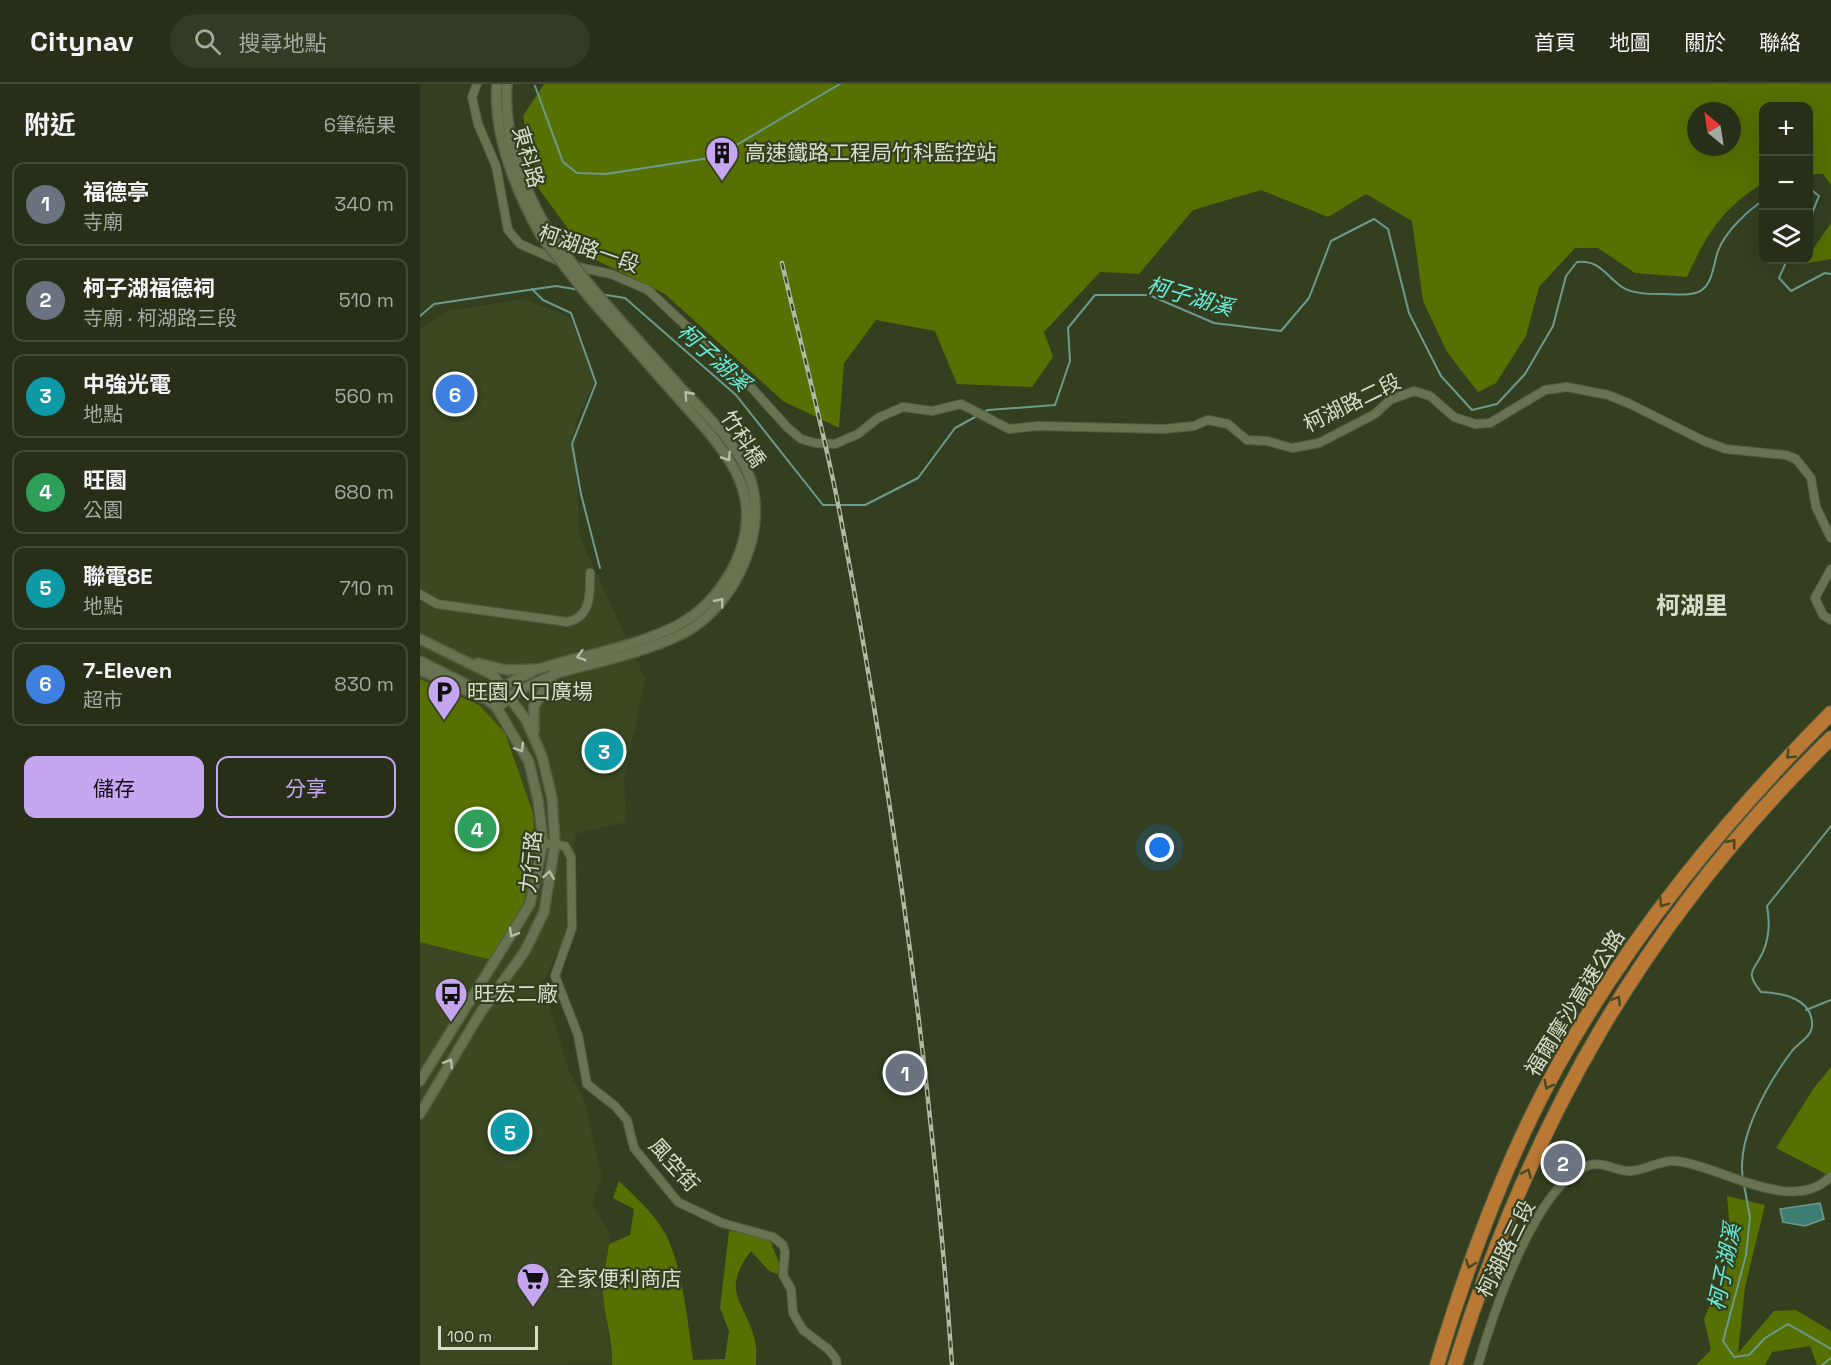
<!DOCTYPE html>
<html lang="zh-TW">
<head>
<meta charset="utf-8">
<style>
	:root { --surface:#272f18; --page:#333b25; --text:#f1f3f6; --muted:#a4a9a2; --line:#434a37; --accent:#c6a6f0 }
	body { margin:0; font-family:"Space Grotesk","Noto Sans TC",sans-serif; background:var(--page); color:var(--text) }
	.controls { position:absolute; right:18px; top:18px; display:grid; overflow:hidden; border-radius:12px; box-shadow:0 6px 24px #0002 }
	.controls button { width:54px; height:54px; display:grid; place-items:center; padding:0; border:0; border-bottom:2px solid var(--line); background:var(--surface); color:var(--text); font:30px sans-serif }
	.compass { position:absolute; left:1267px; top:18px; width:54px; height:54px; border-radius:50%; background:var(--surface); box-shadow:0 6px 24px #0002; rotate:330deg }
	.scale { position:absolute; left:18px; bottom:15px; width:100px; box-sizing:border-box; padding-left:6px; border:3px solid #d7decc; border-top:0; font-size:16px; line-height:21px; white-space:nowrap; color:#d7decc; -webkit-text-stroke:4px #343f20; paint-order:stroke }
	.you { position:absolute; left:740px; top:764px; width:21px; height:21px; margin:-15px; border:4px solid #fff; border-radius:50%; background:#1a73e8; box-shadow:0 0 0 9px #1a73e833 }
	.badge { display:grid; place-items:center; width:39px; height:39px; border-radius:50%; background:var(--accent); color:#fff; font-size:20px; font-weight:700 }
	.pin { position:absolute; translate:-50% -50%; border:3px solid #fff; box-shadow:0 2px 6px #0006 }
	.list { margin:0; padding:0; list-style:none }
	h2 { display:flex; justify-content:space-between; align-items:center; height:78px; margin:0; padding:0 24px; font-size:26px }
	h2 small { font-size:20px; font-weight:400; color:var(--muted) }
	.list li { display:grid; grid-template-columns:39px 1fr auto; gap:18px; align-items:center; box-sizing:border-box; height:84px; margin:0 12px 12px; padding:0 12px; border:2px solid var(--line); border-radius:12px }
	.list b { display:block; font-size:22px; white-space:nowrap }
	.list p { margin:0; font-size:20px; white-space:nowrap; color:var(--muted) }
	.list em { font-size:20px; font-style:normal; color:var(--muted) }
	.actions { display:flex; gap:12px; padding:18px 24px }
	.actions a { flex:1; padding:14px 0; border:2px solid var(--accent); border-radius:12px; text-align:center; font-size:21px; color:var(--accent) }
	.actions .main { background:var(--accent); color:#111 }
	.icon { flex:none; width:33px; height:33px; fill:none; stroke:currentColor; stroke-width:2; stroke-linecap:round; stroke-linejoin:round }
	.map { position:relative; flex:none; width:1411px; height:1281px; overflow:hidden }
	header { display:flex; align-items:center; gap:36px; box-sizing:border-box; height:84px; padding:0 30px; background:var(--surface); border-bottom:2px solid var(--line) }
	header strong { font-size:28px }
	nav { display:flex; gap:33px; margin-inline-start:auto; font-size:21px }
	.search { width:420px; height:54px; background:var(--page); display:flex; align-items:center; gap:15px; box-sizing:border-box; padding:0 21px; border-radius:33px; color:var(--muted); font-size:22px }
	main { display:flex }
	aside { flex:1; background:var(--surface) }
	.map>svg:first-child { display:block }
	.built { fill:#3b4821 }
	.green { fill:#567002; fill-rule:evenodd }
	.water { fill:#3e7d74; stroke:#6c9a8e; stroke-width:1.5 }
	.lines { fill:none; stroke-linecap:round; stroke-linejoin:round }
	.stream { stroke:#6c9a8e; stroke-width:2 }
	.minor-casing { stroke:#545c41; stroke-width:10 }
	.tertiary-casing { stroke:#545c41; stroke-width:12 }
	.motorway-casing { stroke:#545c41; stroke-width:16 }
	.minor { stroke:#687352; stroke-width:8 }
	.tertiary { stroke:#687352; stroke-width:9 }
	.motorway { stroke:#b97834; stroke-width:14 }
	.rail-casing { stroke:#b1b9a4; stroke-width:4.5 }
	.rail { stroke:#343f20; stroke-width:2; stroke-dasharray:7; stroke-linecap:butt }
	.tertiary-bridge-casing { stroke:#545c41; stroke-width:12; stroke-linecap:butt }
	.tertiary-bridge { stroke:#687352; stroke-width:9 }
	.oneway { stroke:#b6bea7 }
	.oneway2 { stroke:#484823 }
	.labels { text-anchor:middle; stroke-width:4.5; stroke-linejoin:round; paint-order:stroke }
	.poi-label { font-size:21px; fill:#d7decc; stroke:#343f20; text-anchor:start }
	.street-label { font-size:21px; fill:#d7decc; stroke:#343f20 }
	.water-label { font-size:22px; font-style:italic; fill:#68ebda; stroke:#343f20 }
	.quarter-label { font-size:24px; font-weight:bold; fill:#d7decc; stroke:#343f20 }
</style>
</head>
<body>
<header>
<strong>Citynav</strong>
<div class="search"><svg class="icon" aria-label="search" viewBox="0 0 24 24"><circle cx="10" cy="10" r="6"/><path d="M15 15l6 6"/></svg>搜尋地點</div>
<nav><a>首頁</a><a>地圖</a><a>關於</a><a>聯絡</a></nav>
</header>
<main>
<aside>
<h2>附近<small>6筆結果</small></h2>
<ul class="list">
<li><span class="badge" style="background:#6b7280">1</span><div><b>福德亭</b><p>寺廟</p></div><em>340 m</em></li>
<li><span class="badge" style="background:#6b7280">2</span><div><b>柯子湖福德祠</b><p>寺廟 · 柯湖路三段</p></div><em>510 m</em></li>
<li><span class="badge" style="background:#0f9aa8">3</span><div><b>中強光電</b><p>地點</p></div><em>560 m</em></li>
<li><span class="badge" style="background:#2e9e5b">4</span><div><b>旺園</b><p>公園</p></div><em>680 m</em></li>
<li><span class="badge" style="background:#0f9aa8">5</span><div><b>聯電8E</b><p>地點</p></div><em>710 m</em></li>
<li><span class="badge" style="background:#3f7fe0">6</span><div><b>7-Eleven</b><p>超市</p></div><em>830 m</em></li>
</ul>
<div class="actions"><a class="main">儲存</a><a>分享</a></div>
</aside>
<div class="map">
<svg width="1411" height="1281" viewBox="0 0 1411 1281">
	<rect width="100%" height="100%" fill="#343f20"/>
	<path class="built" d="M 104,215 L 150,233 L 175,297 L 155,340 L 159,451 L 225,595 L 204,697 L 206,738 L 155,750 L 155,837 L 122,898 L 148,984 L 164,1017 L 182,1093 L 172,1119 L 190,1150 L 187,1178 L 183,1184 L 183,1210 L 192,1279 L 0,1281 L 0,245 L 26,227 Z"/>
	<g class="green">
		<path d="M 124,0 L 1411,0 L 1411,101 L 1403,90 L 1389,90 L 1388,22 L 1344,22 L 1343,99 C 1302,125 1287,149 1267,193 L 1215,189 L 1178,164 L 1155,164 L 1119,203 L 1106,252 L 1076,299 L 1058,308 L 1027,268 L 1003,217 L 992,137 L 946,110 L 908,133 L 841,106 L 773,126 L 719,190 L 680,188 L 624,248 L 633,273 L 612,303 L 537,300 L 515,247 L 456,236 L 424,279 L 419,344 L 363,317 L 245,210 L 168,172 L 119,105 L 103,32 ZM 1276,27 L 1312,27 L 1312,63 L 1276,63 Z"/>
		<path d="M 1411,139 L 1411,175 L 1383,180 Z"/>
		<path d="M 0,595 L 59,621 L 85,649 L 113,729 L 115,762 L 104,819 L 71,876 L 0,858 Z"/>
		<path d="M 1411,983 L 1411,1086 L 1410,1092 L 1356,1064 L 1394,1004 Z"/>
		<path d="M 199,1097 C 215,1113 234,1129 245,1149 C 262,1180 268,1240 273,1276 L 305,1275 L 309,1247 L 300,1224 L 309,1147 L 348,1151 L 360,1181 L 357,1190 L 349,1187 L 331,1167 C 299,1210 326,1217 335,1257 C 337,1265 336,1274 336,1281 L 192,1281 C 193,1258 185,1234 183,1211 C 182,1193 187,1178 189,1160 L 210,1151 L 214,1125 L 193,1114 Z"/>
		<path d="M 1307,1112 L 1345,1121 L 1325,1203 L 1318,1269 L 1354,1227 L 1376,1226 L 1411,1247 L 1411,1281 L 1397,1281 L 1390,1262 L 1352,1268 L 1345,1281 L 1276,1281 L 1291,1266 L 1284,1235 L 1306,1182 L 1310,1147 Z"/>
	</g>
	<path class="water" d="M 1400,1119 L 1404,1135 L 1385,1142 L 1363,1138 L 1360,1125 Z"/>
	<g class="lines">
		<g class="stream">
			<path d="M 115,2 L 143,78 L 157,89 L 186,90 L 296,73 L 420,0"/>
			<path d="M 1388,103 L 1399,112 L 1388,139"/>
			<path d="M 1367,176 L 1359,194 L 1371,207 L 1405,189 L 1411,190"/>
			<path d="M 112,205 L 123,216 L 151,229 L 176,299 L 152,360 L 161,410 L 180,484"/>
			<path d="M 180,210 L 205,214 L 316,311 L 403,421 L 445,421 L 498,394 L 535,344 L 557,332"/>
			<path d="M 0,232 L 14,220 L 136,202 L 160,206"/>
			<path d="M 562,329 L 568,326 L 635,321 L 650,277 L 648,244 L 675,211 L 729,211 L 794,239 L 861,247 L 889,214 L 911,157 L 954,135 L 968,145 L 989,229 L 1021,292 L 1052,326 L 1077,320 L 1105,290 L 1133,242 L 1146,192 L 1157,178 C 1179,175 1186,192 1202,203 C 1212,210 1231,210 1243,210 C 1254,210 1275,213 1283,205 C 1293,197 1294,178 1298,167 C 1305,148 1327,127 1344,116"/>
			<path d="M 1386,926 L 1411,916"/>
			<path d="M 1323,1095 C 1316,1054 1348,999 1372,967 C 1377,960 1391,953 1392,943 C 1394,914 1362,909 1341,908 C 1324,887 1334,888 1343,868 C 1350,852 1350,838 1347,822 L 1411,742"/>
			<path d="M 1324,1101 L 1330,1133 L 1326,1171 L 1303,1257 L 1314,1273 L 1329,1271 L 1345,1254 L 1368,1240 L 1411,1265"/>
			<path d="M 1402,1281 L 1411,1274"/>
		</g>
		<g class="minor-casing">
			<g id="minor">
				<path d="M 57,0 L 52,13 L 58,40 L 76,82 L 88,146 L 100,160 L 141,178"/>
				<path d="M 153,182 L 191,190 L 228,206 L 331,303 L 367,343 L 381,355 L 395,359 L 415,360 L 438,350 L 458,334 L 483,323 L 512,327 L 541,320 L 589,345 L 618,342 L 744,345 L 774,342 L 788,336 L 808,340 L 827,356 L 847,357 L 872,364 L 899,359 L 955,330 L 970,316 L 994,307 L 1010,312 L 1034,333 L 1055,340 L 1070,339 L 1125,306 L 1147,303 L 1188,311 L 1208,319 L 1284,357 L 1306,365 L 1366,371 L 1376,375 L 1391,394 L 1396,423 L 1411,454"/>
				<path d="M 1411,485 L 1395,514 L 1403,531 L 1411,536"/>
				<path d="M 0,510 L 17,520 L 147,538 C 172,533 170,509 170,489"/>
				<path d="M 123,759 L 145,762 L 151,773 L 152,844 L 135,892 L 158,951 L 167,1000 L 195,1022 L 207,1036 L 214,1064 L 258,1118 L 302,1139 L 353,1153 L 363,1161 L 365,1168 L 363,1191 L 371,1205 L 373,1229 L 383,1246 L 408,1265 L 416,1275 L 417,1281"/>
				<path d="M 1058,1281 C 1073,1230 1115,1102 1167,1082 C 1183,1076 1196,1088 1211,1087 C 1226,1086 1240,1076 1255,1077 C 1298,1080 1373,1133 1411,1092"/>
			</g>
		</g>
		<g class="tertiary-casing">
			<g id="tertiary">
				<path d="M 77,0 C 73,52 96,107 121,152"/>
				<path d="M 87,0 C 83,52 103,104 129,148"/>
				<path d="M 0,555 L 73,591 L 106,636 L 122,672 L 132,714 L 135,759 L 124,828 L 105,867 L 59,931 L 0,1030"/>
				<path d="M 0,577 L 56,605 L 77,624 L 109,678 L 118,716 L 123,759 L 110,820 L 0,997"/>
				<path d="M 58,579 L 86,586 L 118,585"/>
				<path d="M 0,586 L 63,614"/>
				<path d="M 68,615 L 91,598 L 112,588"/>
				<path d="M 77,624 L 98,607 L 131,592"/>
				<path d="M 114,648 L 114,622 L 134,590"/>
			</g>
		</g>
		<g class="motorway-casing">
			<g id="motorway">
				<path d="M 1017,1281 C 1048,1178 1085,1077 1137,983 C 1210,851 1305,736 1411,629"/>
				<path d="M 1035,1281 C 1112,1035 1226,835 1411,654"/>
			</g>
		</g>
		<use href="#minor" class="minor"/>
		<use href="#tertiary" class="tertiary"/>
		<use href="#motorway" class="motorway"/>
		<g class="rail-casing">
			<path id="rail" d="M 362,179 C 381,262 404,346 420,430 C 473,711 512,995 532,1281"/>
		</g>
		<use href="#rail" class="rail"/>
		<g class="tertiary-bridge-casing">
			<g id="tertiary-bridge">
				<path d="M 129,148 C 168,204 216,253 261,304 C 285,330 317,359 330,394 C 341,427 334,460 319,490 C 307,514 287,537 264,549 C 224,569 176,578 134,590"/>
				<path d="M 118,585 C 164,571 216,563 258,541 C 301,519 337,459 324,410 C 319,388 305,369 291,351 L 168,212 L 121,152"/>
			</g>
		</g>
		<use href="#tertiary-bridge" class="tertiary-bridge"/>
	</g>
	<defs><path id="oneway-chevron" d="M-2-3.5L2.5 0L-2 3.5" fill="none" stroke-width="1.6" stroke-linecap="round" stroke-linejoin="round" transform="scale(1.5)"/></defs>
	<g class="oneway">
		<use href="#oneway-chevron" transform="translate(268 311) rotate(-132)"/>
		<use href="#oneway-chevron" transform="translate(307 373) rotate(57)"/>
		<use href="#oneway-chevron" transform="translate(300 518) rotate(-51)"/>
		<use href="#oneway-chevron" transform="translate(161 572) rotate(164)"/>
		<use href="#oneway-chevron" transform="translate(100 664) rotate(59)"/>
		<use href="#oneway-chevron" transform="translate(129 791) rotate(-81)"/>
		<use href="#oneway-chevron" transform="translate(93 849) rotate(120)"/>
		<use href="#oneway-chevron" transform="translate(29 979) rotate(-58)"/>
	</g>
	<g class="oneway2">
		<use href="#oneway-chevron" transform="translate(1370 671) rotate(135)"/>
		<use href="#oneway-chevron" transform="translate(1312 759) rotate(-51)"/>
		<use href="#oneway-chevron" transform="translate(1243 819) rotate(125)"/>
		<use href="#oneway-chevron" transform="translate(1197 916) rotate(-58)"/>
		<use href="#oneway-chevron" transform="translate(1128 1001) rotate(117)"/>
		<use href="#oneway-chevron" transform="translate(1107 1089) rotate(-66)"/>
		<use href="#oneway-chevron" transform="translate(1050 1180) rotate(110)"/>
	</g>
	<defs>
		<g id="building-pin" transform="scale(1.725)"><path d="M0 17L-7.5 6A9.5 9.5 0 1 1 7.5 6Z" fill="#c6a6f0" stroke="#343f20"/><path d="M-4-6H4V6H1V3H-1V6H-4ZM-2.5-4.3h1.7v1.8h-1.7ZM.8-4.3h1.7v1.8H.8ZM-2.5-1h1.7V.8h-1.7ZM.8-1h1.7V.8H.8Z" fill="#111"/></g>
		<g id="parking-pin" transform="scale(1.725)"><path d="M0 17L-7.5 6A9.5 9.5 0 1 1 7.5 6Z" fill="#c6a6f0" stroke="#343f20"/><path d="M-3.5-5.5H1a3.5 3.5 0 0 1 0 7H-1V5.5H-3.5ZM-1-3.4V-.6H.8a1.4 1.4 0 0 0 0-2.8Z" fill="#111"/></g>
		<g id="bus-pin" transform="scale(1.725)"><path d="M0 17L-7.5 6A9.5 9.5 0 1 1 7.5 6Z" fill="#c6a6f0" stroke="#343f20"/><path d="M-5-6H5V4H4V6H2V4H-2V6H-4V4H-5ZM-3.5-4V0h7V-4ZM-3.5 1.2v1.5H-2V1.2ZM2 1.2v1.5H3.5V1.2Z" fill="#111"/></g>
		<g id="supermarket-pin" transform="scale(1.725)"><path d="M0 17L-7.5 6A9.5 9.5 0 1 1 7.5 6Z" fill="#c6a6f0" stroke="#343f20"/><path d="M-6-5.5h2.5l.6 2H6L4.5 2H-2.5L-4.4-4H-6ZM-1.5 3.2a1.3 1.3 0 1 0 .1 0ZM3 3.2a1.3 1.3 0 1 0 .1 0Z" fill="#111"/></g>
	</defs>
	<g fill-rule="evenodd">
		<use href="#building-pin" x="302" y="69"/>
		<use href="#parking-pin" x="24" y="608"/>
		<use href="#bus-pin" x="31" y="910"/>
		<use href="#supermarket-pin" x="113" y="1195"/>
	</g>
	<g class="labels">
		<g class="poi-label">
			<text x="325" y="76">高速鐵路工程局竹科監控站</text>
			<text x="47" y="615">旺園入口廣場</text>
			<text x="54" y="917">旺宏二廠</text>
			<text x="136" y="1202">全家便利商店</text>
		</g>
		<g class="street-label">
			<text transform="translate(108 73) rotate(74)" y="7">東科路</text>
			<text transform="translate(169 165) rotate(19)" y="7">柯湖路一段</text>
			<text transform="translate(932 319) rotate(-26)" y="7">柯湖路二段</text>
			<text transform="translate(323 355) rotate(57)" y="7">竹科橋</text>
			<text transform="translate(111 778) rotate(-84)" y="7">力行路</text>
			<text transform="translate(1155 919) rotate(-58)" y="7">福爾摩沙高速公路</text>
			<text transform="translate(254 1081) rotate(48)" y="7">風空街</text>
			<text transform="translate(1086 1165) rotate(-64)" y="7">柯湖路三段</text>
		</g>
		<g class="water-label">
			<text transform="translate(770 212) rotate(16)" y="8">柯子湖溪</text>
			<text transform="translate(294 273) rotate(42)" y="8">柯子湖溪</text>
			<text transform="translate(1304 1183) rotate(-79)" y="8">柯子湖溪</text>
		</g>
		<g class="quarter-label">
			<text x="1272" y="530">柯湖里</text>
		</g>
	</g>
</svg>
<div class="controls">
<button>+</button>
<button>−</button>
<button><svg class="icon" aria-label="layers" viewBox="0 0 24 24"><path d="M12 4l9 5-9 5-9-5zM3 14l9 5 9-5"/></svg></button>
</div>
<svg class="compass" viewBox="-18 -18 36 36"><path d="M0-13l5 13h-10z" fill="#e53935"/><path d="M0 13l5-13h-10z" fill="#a4a9a2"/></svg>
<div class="scale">100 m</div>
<div class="you"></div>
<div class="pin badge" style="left:485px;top:989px;background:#6b7280">1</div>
<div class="pin badge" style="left:1143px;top:1079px;background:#6b7280">2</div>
<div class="pin badge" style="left:184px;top:667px;background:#0f9aa8">3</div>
<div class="pin badge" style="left:57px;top:745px;background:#2e9e5b">4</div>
<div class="pin badge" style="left:90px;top:1048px;background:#0f9aa8">5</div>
<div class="pin badge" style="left:35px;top:310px;background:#3f7fe0">6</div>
</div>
</main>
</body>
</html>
